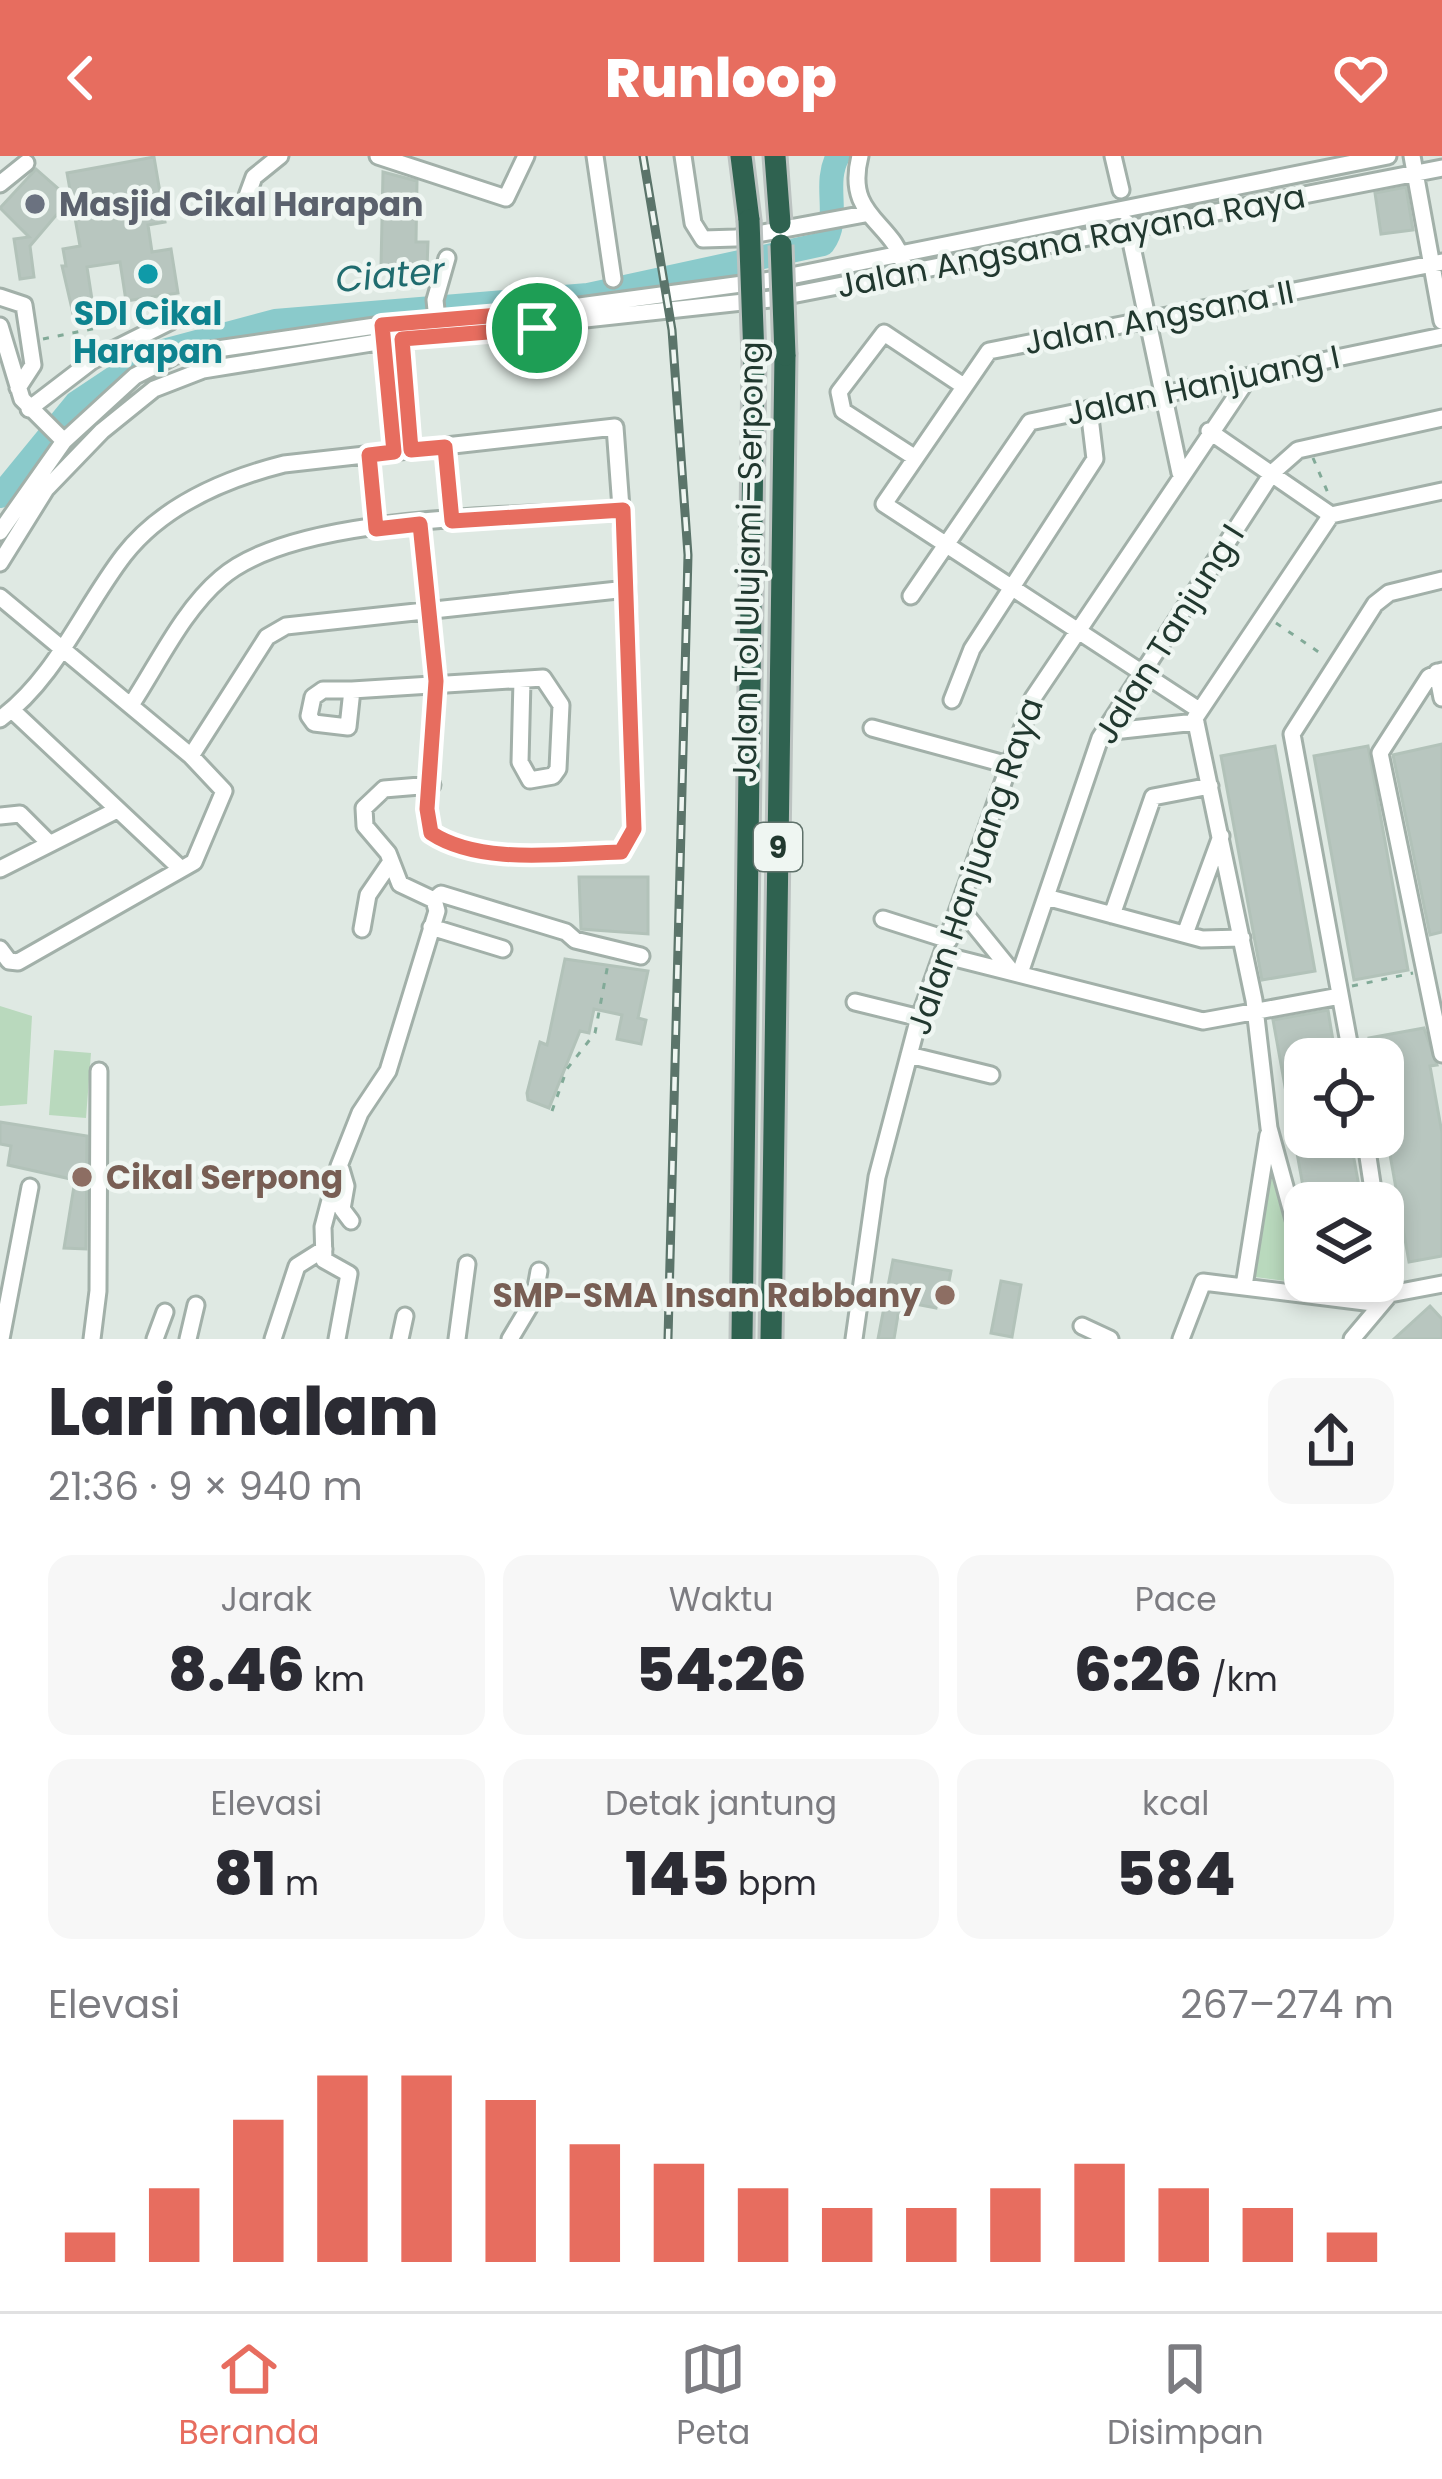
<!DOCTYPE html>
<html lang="id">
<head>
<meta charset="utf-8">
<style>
	:root { --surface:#fff; --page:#f7f7f7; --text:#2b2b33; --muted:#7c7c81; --line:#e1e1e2; --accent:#e76d5f }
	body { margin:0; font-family:Poppins,sans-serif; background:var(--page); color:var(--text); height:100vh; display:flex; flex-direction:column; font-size:45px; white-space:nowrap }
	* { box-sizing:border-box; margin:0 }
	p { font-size:39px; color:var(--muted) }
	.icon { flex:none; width:66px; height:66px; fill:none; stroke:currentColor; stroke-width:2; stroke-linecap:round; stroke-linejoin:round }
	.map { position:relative; height:1183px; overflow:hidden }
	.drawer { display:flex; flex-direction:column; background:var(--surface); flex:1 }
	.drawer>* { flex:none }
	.buttons { position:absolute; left:1284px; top:882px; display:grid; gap:24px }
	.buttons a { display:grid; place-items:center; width:120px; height:120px; border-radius:24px; background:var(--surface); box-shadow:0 6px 18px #0003; font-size:60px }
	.pin { position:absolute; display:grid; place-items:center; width:102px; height:102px; color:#fff; margin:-51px; border:6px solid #fff; border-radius:50%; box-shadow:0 3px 12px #0007 }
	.round { display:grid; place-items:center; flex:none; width:126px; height:126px; border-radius:24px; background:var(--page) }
	.summary { display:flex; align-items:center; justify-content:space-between; height:204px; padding:0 48px }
	h1 { font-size:66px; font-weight:800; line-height:90px }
	.metrics { display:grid; grid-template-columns:repeat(3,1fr); gap:18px; height:204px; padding:12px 48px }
	.metrics div { display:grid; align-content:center; border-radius:24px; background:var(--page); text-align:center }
	.metrics b { font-size:60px; font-weight:800 }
	.metrics small { font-size:33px; font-weight:400 }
	.metrics p { font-size:33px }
	.chart { height:336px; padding:24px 48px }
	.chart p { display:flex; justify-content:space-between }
	.chart svg { width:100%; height:216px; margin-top:12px; stroke:var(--accent); stroke-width:6 }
	header { display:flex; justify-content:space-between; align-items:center; height:156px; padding:0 48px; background:var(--accent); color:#fff; font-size:54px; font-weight:800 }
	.dock { display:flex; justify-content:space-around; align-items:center; height:168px; border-top:3px solid var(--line); background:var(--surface); font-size:33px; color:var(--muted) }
	.dock a { display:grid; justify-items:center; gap:6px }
	.dock .selected { color:var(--accent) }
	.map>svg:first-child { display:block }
	.green { fill:#b9d9bd }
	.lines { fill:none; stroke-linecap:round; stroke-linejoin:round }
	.river { stroke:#8acacb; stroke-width:24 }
	.building { fill:#b8c6bf; stroke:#b2c2b9; stroke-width:3 }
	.minor-casing { stroke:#a2b0a9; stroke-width:21 }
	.highway-casing { stroke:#bcc3c1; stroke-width:27 }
	.path { stroke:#82aa98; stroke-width:3; stroke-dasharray:6 9; stroke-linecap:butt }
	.minor { stroke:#fff; stroke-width:15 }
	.highway { stroke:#2f6250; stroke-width:21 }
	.rail-casing { stroke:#5b746a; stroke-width:9 }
	.rail { stroke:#eff6f2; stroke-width:4.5; stroke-dasharray:14; stroke-linecap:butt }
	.highway-bridge-casing { stroke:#bcc3c1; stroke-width:27; stroke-linecap:butt }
	.highway-bridge { stroke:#2f6250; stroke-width:21 }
	.route-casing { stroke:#fff; stroke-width:24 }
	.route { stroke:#e76d5f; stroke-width:15 }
	.worship-dot { fill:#6b7280; stroke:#eff6f2; stroke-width:4.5 }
	.culture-dot { fill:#0f9aa8; stroke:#eff6f2; stroke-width:4.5 }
	.education-dot { fill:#8d6e63; stroke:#eff6f2; stroke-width:4.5 }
	.labels { text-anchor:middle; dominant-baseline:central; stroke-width:9; stroke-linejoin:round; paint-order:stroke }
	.shield { fill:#eff6f2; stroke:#5f716a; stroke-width:3 }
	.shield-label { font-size:30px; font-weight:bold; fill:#21382f }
	.worship-label { font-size:33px; font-weight:bold; fill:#5b616d; stroke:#eff6f2; text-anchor:start }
	.street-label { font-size:33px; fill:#21382f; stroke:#eff6f2 }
	.culture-label { font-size:33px; font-weight:bold; fill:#0d838f; stroke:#eff6f2 }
	.education-label { font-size:33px; font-weight:bold; fill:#785e54; stroke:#eff6f2; text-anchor:start }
	.water-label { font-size:36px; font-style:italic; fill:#206c6f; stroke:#eff6f2 }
</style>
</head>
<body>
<header><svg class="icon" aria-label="back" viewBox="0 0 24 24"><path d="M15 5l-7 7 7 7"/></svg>Runloop<svg class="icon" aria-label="heart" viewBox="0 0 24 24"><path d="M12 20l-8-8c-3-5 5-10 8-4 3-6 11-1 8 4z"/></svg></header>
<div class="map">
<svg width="1442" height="1183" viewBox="0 0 1442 1183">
	<rect width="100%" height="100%" fill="#dfe9e3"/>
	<path class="green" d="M 0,850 L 32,860 L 27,948 L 0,950 Z
		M 54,894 L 91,897 L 86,962 L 49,959 Z
		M 1272,1011 L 1301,1127 L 1255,1121 Z"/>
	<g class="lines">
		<path class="river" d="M 0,340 L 76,247 L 148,199 L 275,165 L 588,139 L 823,88 C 842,63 822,28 838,0"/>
	</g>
	<path class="building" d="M 154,1 L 165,66 L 148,69 L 152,96 L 171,93 L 178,137 L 126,145 L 120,106 L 87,111 L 95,163 L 75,166 L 62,110 L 66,110 L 63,93 L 80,90 L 67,17 Z
		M 36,13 L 70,43 L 30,90 L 34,121 L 20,123 L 14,83 L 29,81 L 0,52 Z
		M 383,16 L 417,25 L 416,86 L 428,86 L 427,112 L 381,111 Z
		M 1406,31 L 1413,74 L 1381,78 L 1375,37 Z
		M 1442,588 L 1442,776 L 1430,779 L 1393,599 Z
		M 1275,590 L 1315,815 L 1262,824 L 1221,600 Z
		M 1368,590 L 1408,814 L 1354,824 L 1314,600 Z
		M 579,721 L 648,721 L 648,778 L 581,773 Z
		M 565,803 L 648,815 L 638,862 L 646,864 L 641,888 L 617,883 L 622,859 L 594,853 L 589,877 L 580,875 L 549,952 L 528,944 L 527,937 L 540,886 L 547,889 Z
		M 1328,854 L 1336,903 L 1305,903 L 1305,981 L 1350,981 L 1362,1047 L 1306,1047 L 1293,975 L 1273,864 Z
		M 1424,872 L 1437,909 L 1430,910 L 1442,977 L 1442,1100 L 1409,1106 L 1383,959 L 1383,903 L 1373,903 L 1369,882 Z
		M 0,966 L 87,980 L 86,1093 L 64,1092 L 75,1024 L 8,1009 L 11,990 L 0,988 Z
		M 893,1104 L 951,1115 L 946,1141 L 939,1139 L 936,1152 L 910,1147 L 907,1161 L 898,1159 L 894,1183 L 878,1183 Z
		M 1001,1125 L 1021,1129 L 1012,1181 L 991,1177 Z
		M 1430,1150 L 1442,1163 L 1442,1183 L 1394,1183 Z"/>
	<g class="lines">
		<g class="minor-casing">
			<path id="minor" d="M 378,0 L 506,42 L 526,0
				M 595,0 L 613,123
				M 683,0 L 693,67 L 703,83 L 736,82 L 865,58
				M 860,0 C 844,62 894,65 904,110
				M 1113,0 L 1121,34
				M 1412,0 L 1442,165
				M 0,28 L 26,7
				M 247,40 L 254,21 L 280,0
				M 1127,67 L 1180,317
				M 0,141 L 24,149 L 33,209 L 18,232
				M 437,164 L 435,144 L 447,102
				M 0,170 L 22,243 L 64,285
				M 401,178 L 411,294
				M 383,180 L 394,296
				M 29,253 L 93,204 L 171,165
				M 1209,275 L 1331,359
				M 445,291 L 452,365
				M 369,299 L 377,373
				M 914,301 L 843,255 L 839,236 L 884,177 L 962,229
				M 0,376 L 64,285 L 135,220 L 176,199 L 382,169 L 535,156 L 771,124 L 1388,0
				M 0,407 L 46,333 L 102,275 L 154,233 L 203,214 L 384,185 L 771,143 L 1442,12
				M 911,440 L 1030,266 L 1442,180
				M 0,441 L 191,600 L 224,635 L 194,706 L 18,806 L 9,805 L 0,793
				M 1442,515 L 1429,521 L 1380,597 L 1442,898
				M 1437,516 L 1442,542
				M 352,534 L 323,534 L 313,541 L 309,560 L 314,567 L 348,571 L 352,534 L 543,522 L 561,549 L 558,613 L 553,620 L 530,624 L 520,606 L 522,524
				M 952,544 L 972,493 L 1095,303 L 1089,253
				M 131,549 C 158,508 183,454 221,422 C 297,356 521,361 623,354
				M 12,554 L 179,711
				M 1199,554 L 884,348 L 989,195 L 1442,106
				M 0,563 C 56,522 83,452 124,399 C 163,349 225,323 284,308 L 615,271 L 627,433 L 634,673 L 621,696 C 564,697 481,710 431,677 L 427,653 L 437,525 L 420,368
				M 872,572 L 1012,610
				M 1104,576 L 1196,566
				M 191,600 L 267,481 L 286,470 L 627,433
				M 0,660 L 20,658 L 48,686
				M 0,713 L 117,654
				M 1046,741 L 1202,783 L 1242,782
				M 434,744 L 441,738 L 566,776 L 575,784 L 641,800
				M 962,754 L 1009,812
				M 1112,759 L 1153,641 L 1210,630
				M 883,763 L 949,784
				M 431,771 L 503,793
				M 362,773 L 368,739 L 390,707
				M 1185,778 L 1221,680
				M 943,799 L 1203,865 L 1340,840
				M 1020,817 L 1100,582 L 1273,316 L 1298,294 L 1442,262
				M 855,846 L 920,862
				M 909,899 L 991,919
				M 1352,903 L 1292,578 L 1375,448 L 1389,437 L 1442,424
				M 1365,981 L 1375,1047
				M 341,1013 L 346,1030 L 342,1053 L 351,1065
				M 1383,1095 L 1390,1138
				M 1305,1104 L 1269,972 L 1254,844 L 1195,562 L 1331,359 L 1442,335
				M 1244,1130 L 1268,979
				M 1390,1138 L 1442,1128
				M 1082,1170 L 1110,1183
				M 1,1183 L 30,1031
				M 92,1183 L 98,1135 L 99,915
				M 155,1183 L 165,1156
				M 188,1183 L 196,1149
				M 273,1183 L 297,1110 L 324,1093
				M 337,1183 L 349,1118 L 324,1104 L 323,1071 L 339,1010 L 360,957 L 388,915 L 437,755 L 434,744 L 400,728 L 388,697 L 365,670 L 364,652 L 384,633 L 432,629
				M 400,1183 L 405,1160
				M 457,1183 L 467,1108
				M 510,1183 L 534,1143 L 539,1115
				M 854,1183 L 877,1021 L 917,869 L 1033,542 L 1247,224
				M 1181,1183 L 1203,1126 L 1381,1148
				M 1352,1183 L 1390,1138"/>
		</g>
		<g class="highway-casing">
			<path id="highway" d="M 741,0 L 749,64
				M 775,0 L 780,67
				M 742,1183 L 754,201
				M 771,1183 L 785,199"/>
		</g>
		<path class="path" d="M 43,183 L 107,170
			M 1313,302 L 1328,337
			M 1276,467 L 1323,499
			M 1352,830 L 1413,817
			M 552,955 L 567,913 L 595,877 L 608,808"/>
		<use href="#minor" class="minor"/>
		<use href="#highway" class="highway"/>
		<g class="rail-casing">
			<path id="rail" d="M 643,0 L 672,174 L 688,399 L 668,1183"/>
		</g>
		<use href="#rail" class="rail"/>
		<g class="highway-bridge-casing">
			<path id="highway-bridge" d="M 749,64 L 754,201
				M 781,89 L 785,199"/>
		</g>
		<use href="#highway-bridge" class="highway-bridge"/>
	</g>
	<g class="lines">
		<g class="route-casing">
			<path id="route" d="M 535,156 L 537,172 L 402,183 L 411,294 L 445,291 L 452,365 L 623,354 L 634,673 L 621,696 C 564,697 481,710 431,677 L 427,653 L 436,525 L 420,368 L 376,373 L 369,299 L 394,296 L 382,169 Z"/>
		</g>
		<use href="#route" class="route"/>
	</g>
	<circle class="worship-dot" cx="35" cy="48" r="12"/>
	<circle class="culture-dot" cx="148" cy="118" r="12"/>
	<g class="education-dot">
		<circle cx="82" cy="1021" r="12"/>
		<circle cx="945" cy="1139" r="12"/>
	</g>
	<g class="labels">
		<rect class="shield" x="754" y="667" width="48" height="48" rx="9"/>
		<g class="shield-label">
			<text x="778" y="691">9</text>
		</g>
		<g class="worship-label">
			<text x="59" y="48">Masjid Cikal Harapan</text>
		</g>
		<g class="street-label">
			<text transform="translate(1071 85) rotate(-11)">Jalan Angsana Rayana Raya</text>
			<text transform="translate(1159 161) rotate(-11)">Jalan Angsana II</text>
			<text transform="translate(1203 229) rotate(-12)">Jalan Hanjuang I</text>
			<text transform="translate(748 406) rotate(-89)">Jalan Tol Ulujami–Serpong</text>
			<text transform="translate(1169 478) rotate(-58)">Jalan Tanjung I</text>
			<text transform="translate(975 710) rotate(-71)">Jalan Hanjuang Raya</text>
		</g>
		<g class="culture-label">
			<text x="148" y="157">SDI Cikal<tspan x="148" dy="38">Harapan</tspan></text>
		</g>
		<g class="education-label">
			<text x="106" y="1021">Cikal Serpong</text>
			<text x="921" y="1139" text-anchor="end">SMP-SMA Insan Rabbany</text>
		</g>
		<g class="water-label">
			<text transform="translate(390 119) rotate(-5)">Ciater</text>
		</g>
	</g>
</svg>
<div class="buttons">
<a><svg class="icon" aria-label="locate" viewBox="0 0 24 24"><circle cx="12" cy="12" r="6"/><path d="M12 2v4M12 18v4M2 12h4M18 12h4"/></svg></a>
<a><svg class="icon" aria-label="layers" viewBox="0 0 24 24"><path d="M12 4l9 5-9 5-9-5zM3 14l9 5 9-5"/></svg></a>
</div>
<div class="pin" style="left:537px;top:172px;background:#1e9e55"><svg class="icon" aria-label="arrive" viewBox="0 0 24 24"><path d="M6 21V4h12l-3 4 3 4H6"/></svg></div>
</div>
<section class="drawer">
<div class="summary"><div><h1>Lari malam</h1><p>21:36 · 9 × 940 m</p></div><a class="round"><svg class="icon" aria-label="share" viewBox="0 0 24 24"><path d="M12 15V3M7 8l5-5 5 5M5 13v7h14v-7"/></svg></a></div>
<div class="metrics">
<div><p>Jarak</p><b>8.46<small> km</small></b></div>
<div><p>Waktu</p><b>54:26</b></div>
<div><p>Pace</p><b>6:26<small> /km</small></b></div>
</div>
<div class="metrics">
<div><p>Elevasi</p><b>81<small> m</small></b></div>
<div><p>Detak jantung</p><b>145<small> bpm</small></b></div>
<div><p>kcal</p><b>584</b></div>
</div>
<div class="chart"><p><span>Elevasi</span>267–274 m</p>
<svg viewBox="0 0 160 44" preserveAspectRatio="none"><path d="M5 44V38M15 44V29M25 44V15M35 44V6M45 44V6M55 44V11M65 44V20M75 44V24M85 44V29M95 44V33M105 44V33M115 44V29M125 44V24M135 44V29M145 44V33M155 44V38"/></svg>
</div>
</section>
<nav class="dock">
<a class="selected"><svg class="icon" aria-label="home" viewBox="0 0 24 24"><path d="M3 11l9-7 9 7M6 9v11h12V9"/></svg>Beranda</a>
<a><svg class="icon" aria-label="map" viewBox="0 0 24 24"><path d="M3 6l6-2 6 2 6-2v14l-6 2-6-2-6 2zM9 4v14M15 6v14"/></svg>Peta</a>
<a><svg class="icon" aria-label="saved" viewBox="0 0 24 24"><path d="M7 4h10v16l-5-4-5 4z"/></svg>Disimpan</a>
</nav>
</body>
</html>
